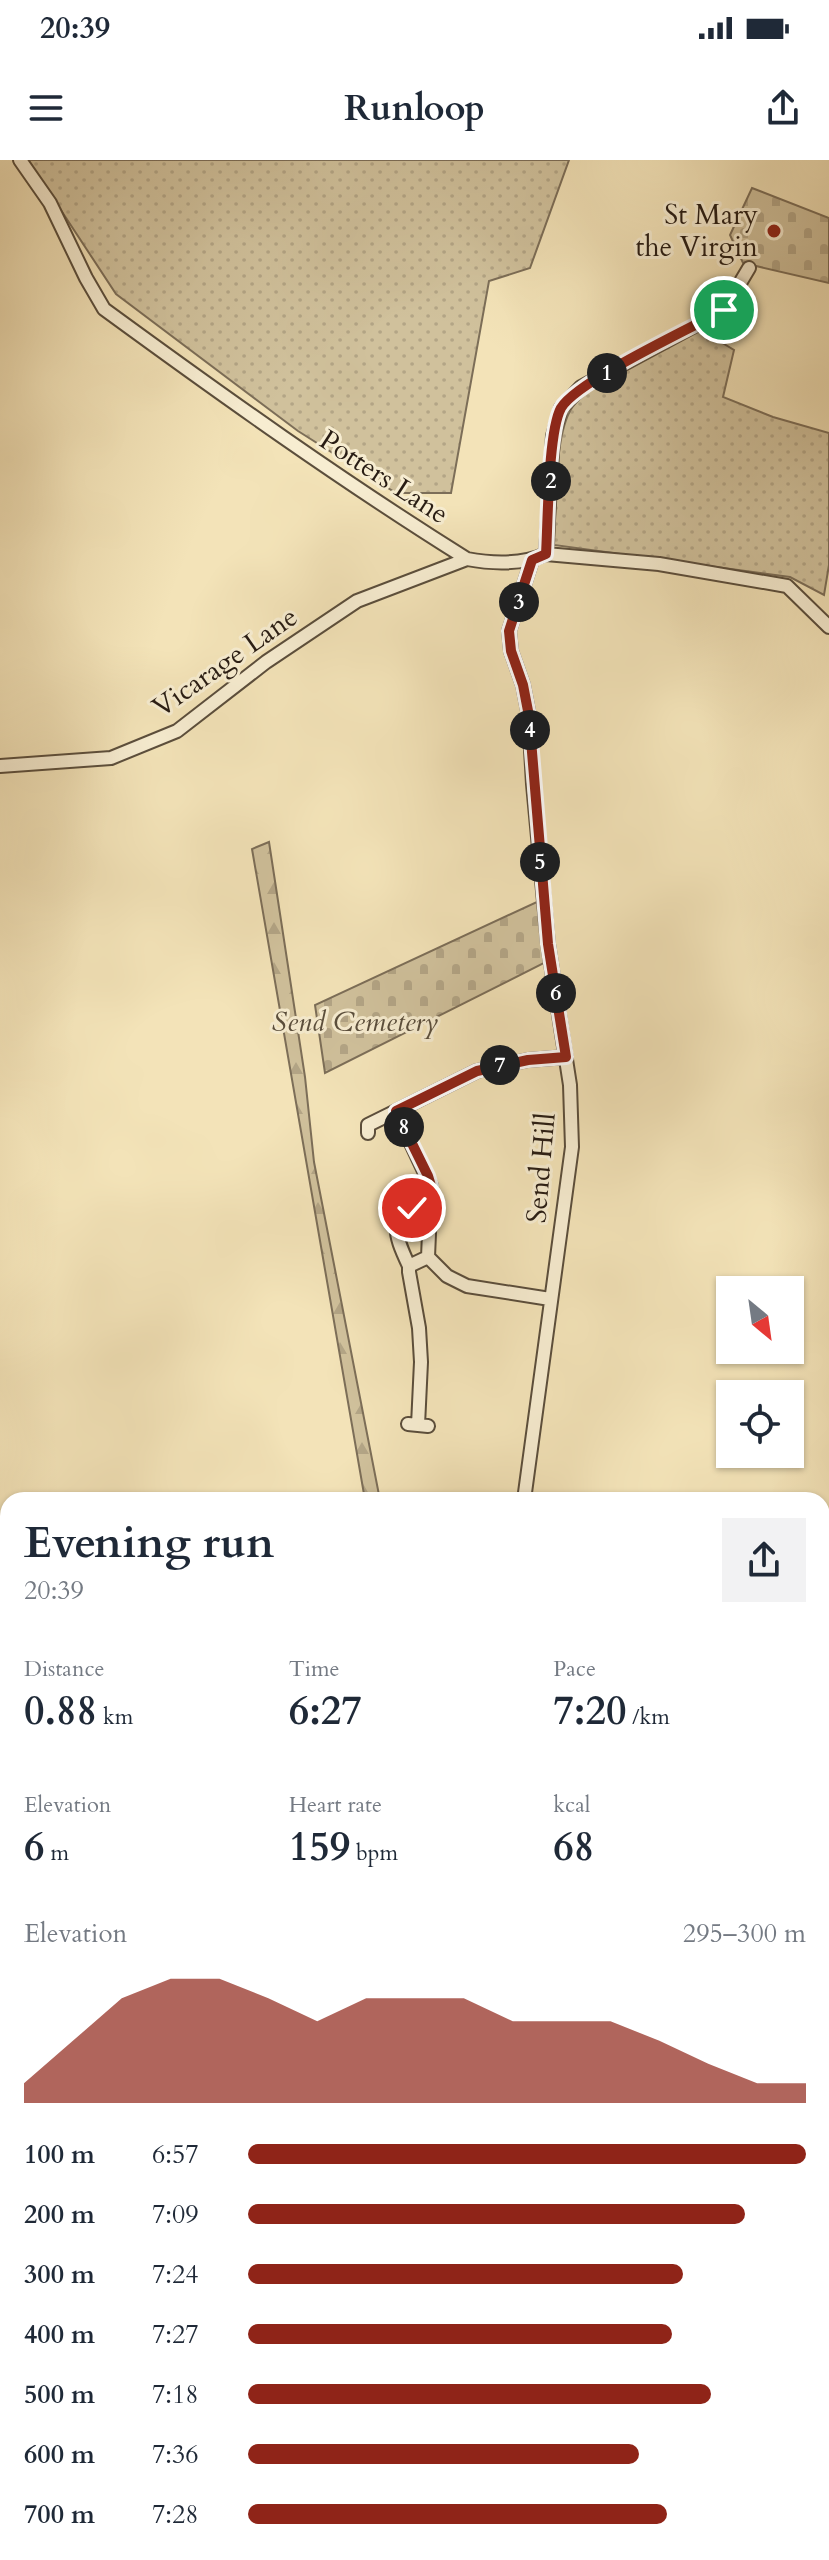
<!DOCTYPE html>
<html lang="en">
<head>
<meta charset="utf-8">
<style>
	:root { --surface:#fff; --page:#f2f2f3; --text:#1f2937; --muted:#747a83; --accent:#8f2418 }
	body { margin:0; font-family:Cardo,serif; background:var(--page); color:var(--text); height:100vh; display:flex; flex-direction:column; font-size:30px; white-space:nowrap }
	* { box-sizing:border-box; margin:0 }
	p { font-size:26px; color:var(--muted) }
	.icon { flex:none; width:44px; height:44px; fill:none; stroke:currentColor; stroke-width:2; stroke-linecap:round; stroke-linejoin:round }
	.map { position:relative; flex:1; overflow:hidden }
	.panel { position:absolute; left:0px; top:1332px; width:830px; height:1068px; display:flex; flex-direction:column; background:var(--surface); border-radius:24px 24px 0 0; box-shadow:0 2px 6px #0004 }
	.panel>* { flex:none }
	.needle { width:52px; rotate:151deg }
	.tools { position:absolute; left:716px; top:1116px; display:grid; gap:16px }
	.tools a { display:grid; place-items:center; width:88px; height:88px; border-radius:0px; background:var(--surface); box-shadow:0 2px 6px #0004; font-size:40px }
	.pin { position:absolute; display:grid; place-items:center; width:68px; height:68px; color:#fff; margin:-34px; border:4px solid #fff; border-radius:50%; box-shadow:0 2px 8px #0007 }
	.km { position:absolute; width:40px; height:40px; margin:-20px; border-radius:50%; background:#222; color:#fff; font-size:22px; line-height:40px; text-align:center }
	.round { display:grid; place-items:center; flex:none; width:84px; height:84px; border-radius:0px; background:var(--page) }
	.head { display:flex; align-items:center; justify-content:space-between; height:136px; padding:0 24px }
	h1 { font-size:44px; font-weight:600; line-height:60px }
	.metrics { display:grid; grid-template-columns:repeat(3,1fr); gap:12px; height:136px; padding:8px 24px }
	.metrics div { display:grid; align-content:center }
	.metrics b { font-size:40px; font-weight:600 }
	.metrics small { font-size:22px; font-weight:400 }
	.metrics p { font-size:22px }
	.chart { height:224px; padding:16px 24px }
	.chart p { display:flex; justify-content:space-between }
	.chart svg { width:100%; height:144px; margin-top:8px; fill:var(--accent); opacity:.7 }
	ul { padding:0 24px; list-style:none; font-size:26px }
	li { display:grid; grid-template-columns:128px 96px 1fr; align-items:center; height:60px }
	li i { height:20px; border-radius:10px; background:var(--accent) }
	.status { display:flex; justify-content:space-between; align-items:center; height:56px; padding:0 40px; background:var(--surface); direction:ltr }
	.status svg { height:22px; fill:currentColor }
	header { display:flex; justify-content:space-between; align-items:center; height:104px; padding:0 24px; background:var(--surface); font-size:36px; font-weight:600 }
	.map>svg:first-child { display:block }
	.grass { fill:url(#grass-dots); stroke:#7c6e58; stroke-width:2 }
	.forest { fill:url(#forest-firs); stroke:#7c6e58; stroke-width:2 }
	.cemetery { fill:url(#cemetery-stones); stroke:#7c6e58; stroke-width:2 }
	.park { fill:url(#park-crowns); stroke:#7c6e58; stroke-width:2 }
	.lines { fill:none; stroke-linecap:round; stroke-linejoin:round }
	.stream { stroke:#786b54; stroke-width:3 }
	.minor-casing { stroke:#5b4e3c; stroke-width:16 }
	.major-casing { stroke:#281c13; stroke-width:20 }
	.minor { stroke:#f7edd1; stroke-width:12 }
	.major { stroke:#f3e3b8; stroke-width:16 }
	.route-casing { stroke:#fff; stroke-width:16 }
	.route { stroke:#8f2418; stroke-width:10 }
	.poi-dot { fill:#8f2418; stroke:#f7edd1; stroke-width:3 }
	.labels { text-anchor:middle; dominant-baseline:central; stroke-width:6; stroke-linejoin:round; paint-order:stroke }
	.poi-label { font-size:28px; fill:#281c13; stroke:#f7edd1; text-anchor:end }
	.street-label { font-size:28px; fill:#281c13; stroke:#f7edd1 }
	.park-label { font-size:28px; font-style:italic; fill:#5a4e3c; stroke:#f7edd1 }
</style>
</head>
<body>
<div class="status"><b>20:39</b><svg viewBox="0 0 49 12"><path d="M0 12V9h3v3zM5 12V6h3v6zM10 12V3h3v9zM15 12V0h3v12zM26 1h20v11H26zM47 4h2v5h-2z"/></svg></div>
<header><svg class="icon" aria-label="menu" viewBox="0 0 24 24"><path d="M4 6h16M4 12h16M4 18h16"/></svg>Runloop<svg class="icon" aria-label="share" viewBox="0 0 24 24"><path d="M12 15V3M7 8l5-5 5 5M5 13v7h14v-7"/></svg></header>
<div class="map">
<svg width="829" height="2400" viewBox="0 0 829 2400">
	<defs>
		<pattern id="grass-dots" width="8" height="8" patternUnits="userSpaceOnUse" patternTransform="scale(2)"><rect width="8" height="8" fill="#d0c19c"/><path d="M2 2h.1M6 6h.1" fill="none" stroke="#b3a586" stroke-width="1.8" stroke-linecap="round"/></pattern>
		<pattern id="forest-firs" width="22" height="20" patternUnits="userSpaceOnUse" patternTransform="scale(2)"><rect width="22" height="20" fill="#d0c19c"/><path d="M5 1l3.5 6h-7zM16 11l3.5 6h-7z" fill="#b3a586"/></pattern>
		<pattern id="cemetery-stones" width="16" height="16" patternUnits="userSpaceOnUse" patternTransform="scale(2)"><rect width="16" height="16" fill="#d0c19c"/><path d="M2 7V4a2 2 0 0 1 4 0v3zM10 15v-3a2 2 0 0 1 4 0v3z" fill="#b3a586"/></pattern>
		<pattern id="park-crowns" width="20" height="18" patternUnits="userSpaceOnUse" patternTransform="scale(2)"><rect width="20" height="18" fill="#d0c19c"/><path d="M2 6a3 3 0 1 1 6 0M12 15a3 3 0 1 1 6 0" fill="none" stroke="#b3a586"/></pattern>
	</defs>
	<rect width="100%" height="100%" fill="#f3e3b8"/>
	<filter id="stains"><feTurbulence type="fractalNoise" baseFrequency=".0025" numOctaves="4"/><feColorMatrix values="0 0 0 0 .2 0 0 0 0 .09 0 0 0 0 .02 0 0 0 .5 -.17"/></filter>
	<radialGradient id="worn" r=".72"><stop offset=".6" stop-color="#630" stop-opacity="0"/><stop offset="1" stop-color="#630" stop-opacity=".3"/></radialGradient>
	<path class="grass" d="M 28,0 L 569,0 L 530,108 L 489,121 L 451,333 L 396,333 L 298,271 L 116,134 Z
		M 699,169 L 734,190 L 723,237 L 773,257 L 829,273 L 829,405 L 824,435 L 790,417 L 554,385 C 556,350 554,280 570,251 C 585,223 668,186 699,169 Z
		M 0,2060 L 8,2065 L 8,2224 L 0,2216 Z
		M 829,2221 L 829,2400 L 737,2400 L 741,2392 L 822,2392 L 822,2234 Z
		M 8,2360 L 8,2392 L 53,2392 L 56,2400 L 0,2400 L 0,2365 Z"/>
	<path class="forest" d="M 269,682 L 305,917 L 314,1002 L 380,1340 L 365,1340 L 252,689 Z"/>
	<path class="cemetery" d="M 752,28 L 829,58 L 829,123 L 743,103 L 730,75 Z
		M 539,741 L 544,803 L 325,913 L 315,845 Z"/>
	<path class="park" d="M 8,1482 L 8,1678 L 0,1665 L 0,1487 Z
		M 829,1886 L 829,2044 L 822,2043 L 822,1895 Z"/>
	<g class="lines">
		<path class="stream" d="M 0,2223 L 8,2232
			M 64,2392 L 65,2400"/>
		<g class="minor-casing">
			<path id="minor" d="M 20,0 L 50,43 L 86,118 L 104,149 C 223,236 342,321 467,399 C 494,404 521,405 546,394 L 659,404 L 787,426 L 829,467
				M 546,394 L 553,276 L 561,248 L 581,227 L 724,150 L 749,108
				M 0,606 L 111,598 L 177,571 L 266,502 L 357,441 L 467,399
				M 396,951 L 431,1026 L 428,1097 L 409,1106 L 409,1112 L 419,1168 L 421,1202 L 418,1265
				M 368,973 L 368,965 L 477,911 L 528,900 L 566,897
				M 428,1097 L 447,1116 L 467,1126 L 550,1139
				M 409,1106 C 394,1074 385,1051 429,1046
				M 408,1264 L 428,1266
				M 524,1340 L 572,987 L 570,925 L 548,784 L 533,624 L 529,556 L 523,525 L 511,491 L 509,471 L 532,400
				M 822,1888 L 829,1879
				M 822,2212 L 824,2201
				M 603,2392 L 606,2400
				M 694,2400 L 698,2392"/>
		</g>
		<g class="major-casing">
			<path id="major" d="M 0,1846 L 8,1847
				M 822,2052 L 829,2054
				M 0,2257 L 8,2251"/>
		</g>
		<use href="#minor" class="minor"/>
		<use href="#major" class="major"/>
	</g>
	<g class="lines">
		<g class="route-casing">
			<path id="route" d="M 412,1048 L 429,1046 L 431,1026 L 428,1016 L 396,951 L 477,911 L 528,900 L 566,897 L 548,784 L 529,556 L 523,525 L 511,491 L 509,471 L 532,400 L 546,394 C 548,362 548,272 561,248 C 577,221 691,168 724,150"/>
		</g>
		<use href="#route" class="route"/>
	</g>
	<circle class="poi-dot" cx="774" cy="71" r="8"/>
	<g class="labels">
		<g class="poi-label">
			<text x="758" y="55">St Mary<tspan x="758" dy="32">the Virgin</tspan></text>
		</g>
		<g class="street-label">
			<text transform="translate(384 317) rotate(33)">Potters Lane</text>
			<text transform="translate(225 502) rotate(-35)">Vicarage Lane</text>
			<text transform="translate(541 1008) rotate(-85)">Send Hill</text>
		</g>
		<g class="park-label">
			<text x="355" y="862">Send Cemetery</text>
		</g>
	</g>
	<rect width="100%" height="100%" filter="url(#stains)"/>
	<rect width="100%" height="100%" fill="url(#worn)"/>
</svg>
<div class="tools">
<a><svg class="needle" viewBox="-14 -14 28 28"><path d="M0-13l5 13h-10z" fill="#e53935"/><path d="M0 13l5-13h-10z" fill="#747a83"/></svg></a>
<a><svg class="icon" aria-label="locate" viewBox="0 0 24 24"><circle cx="12" cy="12" r="6"/><path d="M12 2v4M12 18v4M2 12h4M18 12h4"/></svg></a>
</div>
<div class="pin" style="left:724px;top:150px;background:#1e9e55"><svg class="icon" aria-label="arrive" viewBox="0 0 24 24"><path d="M6 21V4h12l-3 4 3 4H6"/></svg></div>
<div class="pin" style="left:412px;top:1048px;background:#d93025"><svg class="icon" aria-label="check" viewBox="0 0 24 24"><path d="M5 12l5 5 9-10"/></svg></div>
<b class="km" style="left:607px;top:213px">1</b>
<b class="km" style="left:551px;top:321px">2</b>
<b class="km" style="left:519px;top:442px">3</b>
<b class="km" style="left:530px;top:570px">4</b>
<b class="km" style="left:540px;top:702px">5</b>
<b class="km" style="left:556px;top:833px">6</b>
<b class="km" style="left:500px;top:905px">7</b>
<b class="km" style="left:404px;top:967px">8</b>
<section class="panel">
<div class="head"><div><h1>Evening run</h1><p>20:39</p></div><a class="round"><svg class="icon" aria-label="share" viewBox="0 0 24 24"><path d="M12 15V3M7 8l5-5 5 5M5 13v7h14v-7"/></svg></a></div>
<div class="metrics">
<div><p>Distance</p><b>0.88<small> km</small></b></div>
<div><p>Time</p><b>6:27</b></div>
<div><p>Pace</p><b>7:20<small> /km</small></b></div>
</div>
<div class="metrics">
<div><p>Elevation</p><b>6<small> m</small></b></div>
<div><p>Heart rate</p><b>159<small> bpm</small></b></div>
<div><p>kcal</p><b>68</b></div>
</div>
<div class="chart"><p><span>Elevation</span>295–300 m</p>
<svg viewBox="0 0 160 44" preserveAspectRatio="none"><path d="M0 44V38L10 25L20 12L30 6L40 6L50 12L60 19L70 12L80 12L90 12L100 19L110 19L120 19L130 25L140 32L150 38L160 38V44z"/></svg>
</div>
<ul>
<li><b>100 m</b>6:57<i style="width:100%"></i></li>
<li><b>200 m</b>7:09<i style="width:89%"></i></li>
<li><b>300 m</b>7:24<i style="width:78%"></i></li>
<li><b>400 m</b>7:27<i style="width:76%"></i></li>
<li><b>500 m</b>7:18<i style="width:83%"></i></li>
<li><b>600 m</b>7:36<i style="width:70%"></i></li>
<li><b>700 m</b>7:28<i style="width:75%"></i></li>
</ul>
</section>
</div>
</body>
</html>
